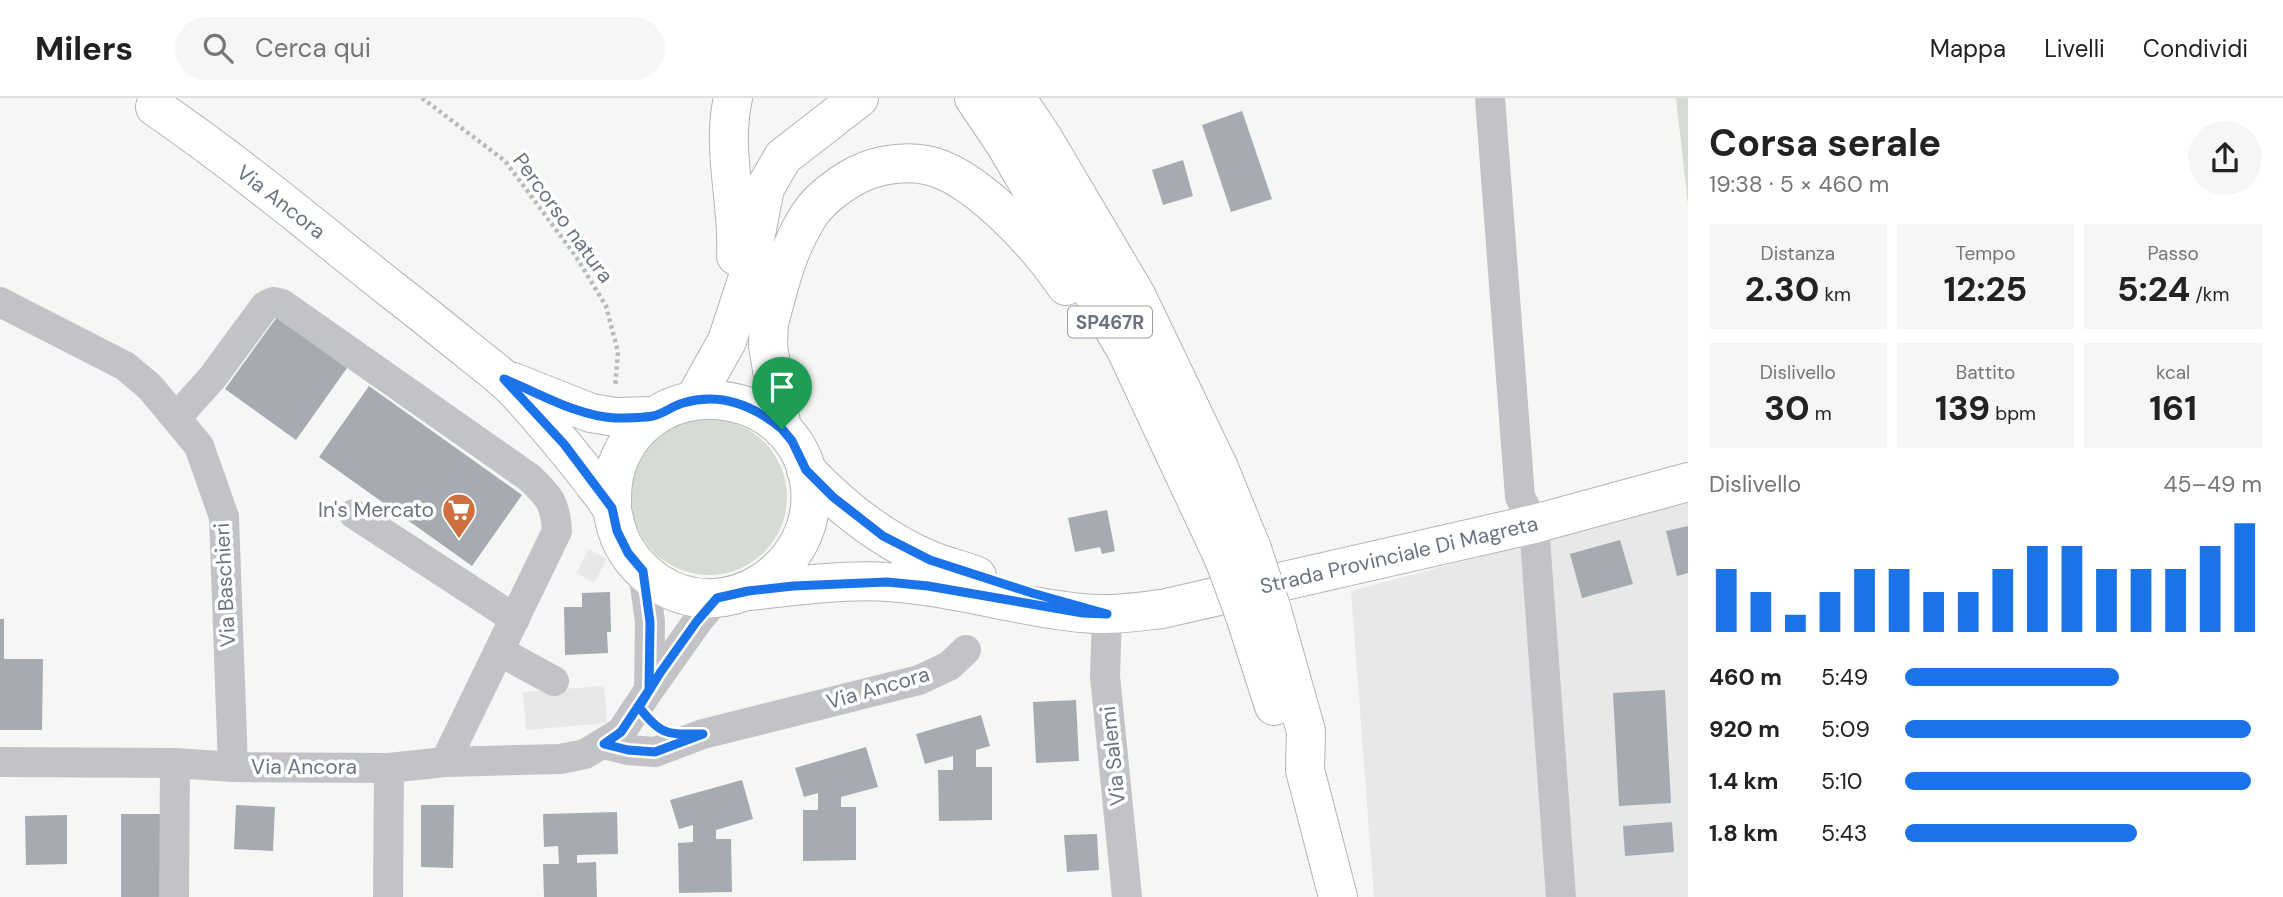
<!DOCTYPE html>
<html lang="it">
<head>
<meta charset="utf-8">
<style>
	:root { --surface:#fff; --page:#f6f6f6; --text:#222; --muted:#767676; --line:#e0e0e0; --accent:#1a73e8 }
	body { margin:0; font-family:"DM Sans",sans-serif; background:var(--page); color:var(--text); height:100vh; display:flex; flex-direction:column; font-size:26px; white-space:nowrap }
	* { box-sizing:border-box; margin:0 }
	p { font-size:23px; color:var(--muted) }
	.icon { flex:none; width:38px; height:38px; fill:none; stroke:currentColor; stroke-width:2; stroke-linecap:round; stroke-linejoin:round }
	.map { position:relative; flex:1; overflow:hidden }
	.details { display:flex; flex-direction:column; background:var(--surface); width:595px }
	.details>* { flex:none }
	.pin { position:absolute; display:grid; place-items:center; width:60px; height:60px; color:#fff; margin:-72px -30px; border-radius:50% 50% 50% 0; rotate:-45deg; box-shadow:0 0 7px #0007 }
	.pin .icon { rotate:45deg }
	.round { display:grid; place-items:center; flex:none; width:74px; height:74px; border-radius:37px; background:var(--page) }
	.summary { display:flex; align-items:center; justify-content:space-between; height:119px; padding:0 21px }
	h1 { font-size:38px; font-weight:700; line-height:52px }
	.figures { display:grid; grid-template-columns:repeat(3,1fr); gap:10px; height:119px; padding:7px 21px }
	.figures div { display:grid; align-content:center; border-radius:0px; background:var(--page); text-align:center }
	.figures b { font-size:35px; font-weight:700 }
	.figures small { font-size:19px; font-weight:400 }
	.figures p { font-size:19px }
	.chart { height:196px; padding:14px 21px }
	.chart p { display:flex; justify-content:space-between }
	.chart svg { width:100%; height:126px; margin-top:7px; stroke:var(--accent); stroke-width:6 }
	ul { padding:0 21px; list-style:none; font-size:23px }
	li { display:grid; grid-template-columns:112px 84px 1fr; align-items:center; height:52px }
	li i { height:18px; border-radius:9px; background:var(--accent) }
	header { display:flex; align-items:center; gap:42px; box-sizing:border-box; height:98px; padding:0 35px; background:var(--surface); border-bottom:2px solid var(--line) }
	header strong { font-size:33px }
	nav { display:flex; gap:38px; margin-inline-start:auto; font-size:24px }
	.search { width:490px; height:63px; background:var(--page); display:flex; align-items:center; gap:18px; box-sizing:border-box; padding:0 24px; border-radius:38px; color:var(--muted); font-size:26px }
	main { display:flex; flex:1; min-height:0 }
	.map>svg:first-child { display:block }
	.built { fill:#e7e8e7 }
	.green { fill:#d6dbd4 }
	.building { fill:#a5abb1 }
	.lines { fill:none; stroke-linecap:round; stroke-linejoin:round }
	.major-casing { stroke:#b2b5b9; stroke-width:40 }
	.path { stroke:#b8babd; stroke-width:4.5; stroke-dasharray:3.5 3.5; stroke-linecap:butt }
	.minor { stroke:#c1c3c7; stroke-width:30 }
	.major { stroke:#fff; stroke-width:38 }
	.major-bridge-casing { stroke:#b2b5b9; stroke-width:40; stroke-linecap:butt }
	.major-bridge { stroke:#fff; stroke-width:38 }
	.route-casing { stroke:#fff; stroke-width:14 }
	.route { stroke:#1a73e8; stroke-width:9 }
	.labels { text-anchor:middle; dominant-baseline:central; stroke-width:7; stroke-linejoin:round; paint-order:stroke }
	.shield { fill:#fff; stroke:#979ea7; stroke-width:2 }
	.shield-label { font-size:19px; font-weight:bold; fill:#6a7481 }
	.street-label { font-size:21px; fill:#6a7481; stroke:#fff }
	.poi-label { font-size:21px; fill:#6a7481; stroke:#fff; text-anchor:end }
</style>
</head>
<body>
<header>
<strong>Milers</strong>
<div class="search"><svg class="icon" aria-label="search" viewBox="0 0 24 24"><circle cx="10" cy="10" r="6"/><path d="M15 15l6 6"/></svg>Cerca qui</div>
<nav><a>Mappa</a><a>Livelli</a><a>Condividi</a></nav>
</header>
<main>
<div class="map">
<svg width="1688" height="799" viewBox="0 0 1688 799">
	<rect width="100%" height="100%" fill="#f6f7f4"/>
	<path class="built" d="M 1688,403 L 1688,799 L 1374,799 L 1351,493 Z
		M 589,451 L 607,461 L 594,485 L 576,475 Z
		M 604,588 L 607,625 L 526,632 L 523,594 Z"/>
	<path class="green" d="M 1676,0 L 1688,0 L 1688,107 Z
		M631 399a78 78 0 1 1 156 0a78 78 0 1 1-156 0Z"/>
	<path class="building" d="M 1242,13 L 1272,101 L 1231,114 L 1202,27 Z
		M 1183,62 L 1193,98 L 1163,107 L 1152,72 Z
		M 277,219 L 347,270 L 296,342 L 225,291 Z
		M 369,288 L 522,397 L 472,468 L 319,359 Z
		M 1107,412 L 1115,453 L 1102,456 L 1100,449 L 1075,454 L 1068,420 Z
		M 1688,428 L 1688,475 L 1677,478 L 1666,433 Z
		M 1620,442 L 1633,486 L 1582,500 L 1570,456 Z
		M 610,494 L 611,534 L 607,534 L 608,555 L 565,557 L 564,509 L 582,509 L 582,495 Z
		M 0,521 L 4,521 L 4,561 L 43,561 L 42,632 L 0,632 Z
		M 1665,592 L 1671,705 L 1619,708 L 1613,595 Z
		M 1076,602 L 1079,663 L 1036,665 L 1033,604 Z
		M 981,617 L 990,648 L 976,652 L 976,669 L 992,669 L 992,722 L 939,723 L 938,672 L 953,672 L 953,658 L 925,666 L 916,636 Z
		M 866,649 L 878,689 L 841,699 L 841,709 L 856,709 L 856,762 L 803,763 L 803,712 L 818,712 L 818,695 L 804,699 L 795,670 Z
		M 742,682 L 753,721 L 716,732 L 716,741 L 731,741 L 732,794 L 679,795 L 678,745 L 693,744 L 693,727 L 679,731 L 670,702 Z
		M 236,707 L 275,709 L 273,753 L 234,751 Z
		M 421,707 L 454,707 L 453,770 L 421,769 Z
		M 617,714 L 618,756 L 577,757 L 577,765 L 596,764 L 597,799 L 544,799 L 543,766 L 559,766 L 558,748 L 544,749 L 543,716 Z
		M 121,716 L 165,716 L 165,799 L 121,799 Z
		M 67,717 L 67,766 L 26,767 L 25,718 Z
		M 1672,724 L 1674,754 L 1625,758 L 1623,728 Z
		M 1097,736 L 1099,772 L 1067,774 L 1064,737 Z"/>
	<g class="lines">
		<g class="major-casing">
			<path id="major" d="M 733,0 C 721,52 739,105 736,158
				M 974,0 L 1005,46 L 1126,252 L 1224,461
				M 1016,0 L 1043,40 L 1136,197 L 1219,370 L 1252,451
				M 155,9 C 237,65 313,129 391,191 C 417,211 443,232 469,253 C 486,267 505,280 520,297 C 544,324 566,350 588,378 C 595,388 604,397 610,408 C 614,415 614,424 617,432 C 623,453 639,472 658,485 C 727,530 818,469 810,389 C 798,286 652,269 617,367 C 612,381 612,395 612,410
				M 770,199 L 768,248 L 782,331
				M 770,222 C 779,188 787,153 806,122 C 816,104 832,92 848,82 C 870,68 900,62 926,67 C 975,76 1039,148 1066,188
				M 513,284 L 591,315 L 615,319 L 655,318
				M 694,302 L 727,243 L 747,182 L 765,90 L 783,59 L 859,0
				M 806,372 C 841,409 882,442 930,462 C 945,468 962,472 977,478
				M 750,493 C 793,488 845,481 888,484 C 954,488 1017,509 1082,515 C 1109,518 1135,514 1162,511 L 1534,426 L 1688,384
				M 1271,509 L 1306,633 L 1305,672 L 1338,799
				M 1244,515 L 1274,608"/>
		</g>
		<path class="path" d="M 422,0 L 505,63 L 575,157 L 606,208 L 618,254 L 615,289"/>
		<path class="minor" d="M 1490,0 L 1520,399 L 1534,426 L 1561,799
			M 0,204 L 125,268 L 150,289 L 199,348 L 224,419 L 233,669
			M 176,320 L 212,280 L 265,208 L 273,204 L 282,206 L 530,380 C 550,399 555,405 557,433 L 445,664
			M 354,416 L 515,521
			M 643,473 L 650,524 L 649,592 L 697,524 L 717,500
			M 1107,516 L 1105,578 L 1127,799
			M 499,553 L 554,583
			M 604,646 L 628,652 L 655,654 L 703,636 L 919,582 L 949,568 L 966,552
			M 0,664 L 175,665 L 233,669 L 389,670 L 445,664 L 560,661 L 585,656 L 621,634 L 649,592
			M 174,799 L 175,665
			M 388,799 L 389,670"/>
		<use href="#major" class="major"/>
		<g class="major-bridge-casing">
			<path id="major-bridge" d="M 1252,451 L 1271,509
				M 1224,461 L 1244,515"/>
		</g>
		<use href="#major-bridge" class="major-bridge"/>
	</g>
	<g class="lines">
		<g class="route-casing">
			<path id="route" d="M 782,331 C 753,307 720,294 683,305 C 672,308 663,316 653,318 C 642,320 627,320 615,320 C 577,318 539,295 504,281 L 564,346 L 612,410 L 617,433 L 628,455 L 643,473 L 650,524 L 649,592 L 621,634 L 604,646 L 628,652 L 655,654 L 703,636 C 668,636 662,639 639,609 L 660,575 L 697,523 L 717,500 L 748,493 L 793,488 L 887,484 L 928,488 L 1083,515 L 1107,516 L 1032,495 L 930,462 L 883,438 L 833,399 L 806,372 L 792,343 L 782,331"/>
		</g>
		<use href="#route" class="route"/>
	</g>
	<defs>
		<g id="supermarket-pin" transform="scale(1.75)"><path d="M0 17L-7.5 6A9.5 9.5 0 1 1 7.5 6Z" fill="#cd6f3e" stroke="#fff"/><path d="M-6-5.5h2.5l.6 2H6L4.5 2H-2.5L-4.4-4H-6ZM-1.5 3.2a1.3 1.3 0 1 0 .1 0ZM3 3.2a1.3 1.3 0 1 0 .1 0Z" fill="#fff"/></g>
	</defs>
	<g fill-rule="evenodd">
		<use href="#supermarket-pin" x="459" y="412"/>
	</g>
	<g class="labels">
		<rect class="shield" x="1068" y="208.5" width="84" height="31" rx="5"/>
		<g class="shield-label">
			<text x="1110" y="224">SP467R</text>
		</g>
		<g class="street-label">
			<text transform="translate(281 104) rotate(38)">Via Ancora</text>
			<text transform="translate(563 120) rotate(54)">Percorso natura</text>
			<text transform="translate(1399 457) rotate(-13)">Strada Provinciale Di Magreta</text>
			<text transform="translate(225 487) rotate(-93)">Via Baschieri</text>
			<text transform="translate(878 590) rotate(-16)">Via Ancora</text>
			<text transform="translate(1113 658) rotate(-96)">Via Salemi</text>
			<text x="304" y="669">Via Ancora</text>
		</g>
		<g class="poi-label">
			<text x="434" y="412">In's Mercato</text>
		</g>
	</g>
</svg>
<div class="pin" style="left:782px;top:331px;background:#1e9e55"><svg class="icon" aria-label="arrive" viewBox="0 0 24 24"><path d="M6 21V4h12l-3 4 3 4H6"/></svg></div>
</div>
<section class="details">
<div class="summary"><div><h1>Corsa serale</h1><p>19:38 · 5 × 460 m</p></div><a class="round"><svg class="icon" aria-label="share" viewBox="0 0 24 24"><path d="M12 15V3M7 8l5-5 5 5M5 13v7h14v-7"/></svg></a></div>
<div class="figures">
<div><p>Distanza</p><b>2.30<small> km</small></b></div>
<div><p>Tempo</p><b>12:25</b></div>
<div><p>Passo</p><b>5:24<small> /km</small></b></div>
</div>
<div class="figures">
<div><p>Dislivello</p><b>30<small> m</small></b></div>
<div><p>Battito</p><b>139<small> bpm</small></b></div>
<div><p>kcal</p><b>161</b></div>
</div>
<div class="chart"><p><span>Dislivello</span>45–49 m</p>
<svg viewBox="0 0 160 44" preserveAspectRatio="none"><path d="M5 44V22M15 44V30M25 44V38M35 44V30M45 44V22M55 44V22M65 44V30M75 44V30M85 44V22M95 44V14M105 44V14M115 44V22M125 44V22M135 44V22M145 44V14M155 44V6"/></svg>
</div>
<ul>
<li><b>460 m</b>5:49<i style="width:60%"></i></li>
<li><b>920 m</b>5:09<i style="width:97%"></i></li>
<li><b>1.4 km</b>5:10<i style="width:97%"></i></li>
<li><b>1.8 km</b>5:43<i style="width:65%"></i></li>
</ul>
</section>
</main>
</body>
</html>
